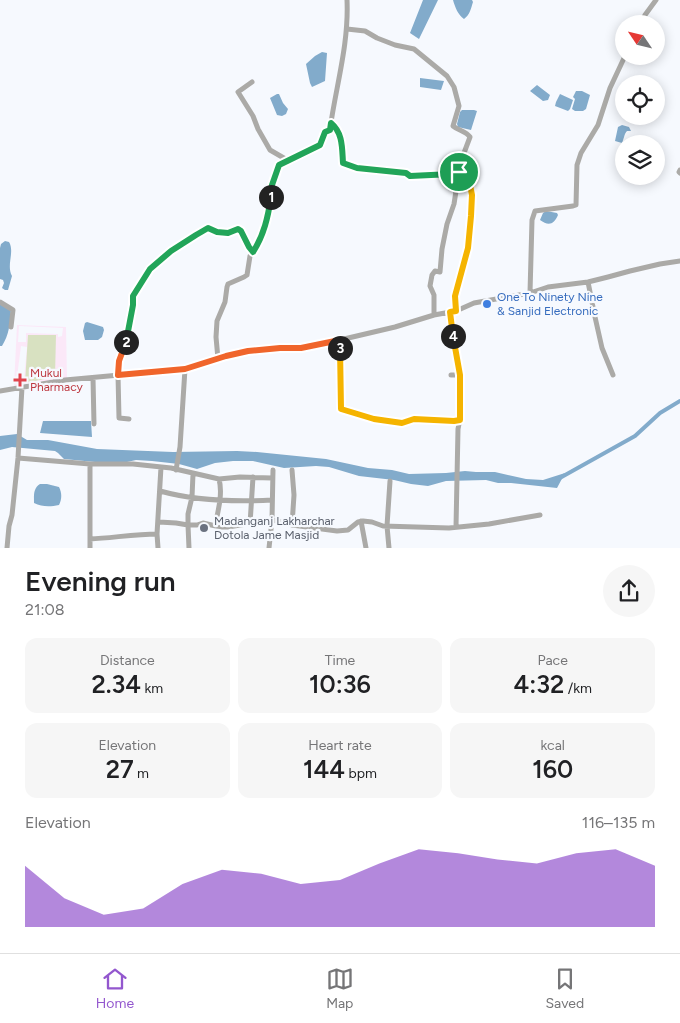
<!DOCTYPE html>
<html lang="en">
<head>
<meta charset="utf-8">
<style>
	:root { --surface:#fff; --page:#f6f6f6; --text:#202124; --muted:#757577; --line:#e0e0e0; --accent:#9357ce }
	body { margin:0; font-family:Figtree,sans-serif; background:var(--page); color:var(--text); height:100vh; display:flex; flex-direction:column; font-size:19px; white-space:nowrap }
	* { box-sizing:border-box; margin:0 }
	p { font-size:16px; color:var(--muted) }
	.icon { flex:none; width:28px; height:28px; fill:none; stroke:currentColor; stroke-width:2; stroke-linecap:round; stroke-linejoin:round }
	.map { position:relative; height:548px; overflow:hidden }
	.sheet { display:flex; flex-direction:column; background:var(--surface); flex:1 }
	.sheet>* { flex:none }
	.needle { width:32px; rotate:305deg }
	.tools { position:absolute; left:615px; top:15px; display:grid; gap:10px }
	.tools a { display:grid; place-items:center; width:50px; height:50px; border-radius:50%; background:var(--surface); box-shadow:0 2px 12px #0003; font-size:25px }
	.pin { position:absolute; display:grid; place-items:center; width:42px; height:42px; color:#fff; margin:-21px; border:2px solid #fff; border-radius:50%; box-shadow:0 1px 5px #0007 }
	.km { position:absolute; width:25px; height:25px; margin:-12px; border-radius:50%; background:#222; color:#fff; font-size:14px; line-height:25px; text-align:center }
	.round { display:grid; place-items:center; flex:none; width:52px; height:52px; border-radius:26px; background:var(--page) }
	.overview { display:flex; align-items:center; justify-content:space-between; height:85px; padding:0 25px }
	h1 { font-size:28px; font-weight:600; line-height:38px }
	.metrics { display:grid; grid-template-columns:repeat(3,1fr); gap:8px; height:85px; padding:5px 25px }
	.metrics div { display:grid; align-content:center; border-radius:12px; background:var(--page); text-align:center }
	.metrics b { font-size:25px; font-weight:600 }
	.metrics small { font-size:14px; font-weight:400 }
	.metrics p { font-size:14px }
	.chart { height:140px; padding:10px 25px }
	.chart p { display:flex; justify-content:space-between }
	.chart svg { width:100%; height:90px; margin-top:5px; fill:var(--accent); opacity:.7 }
	.tabs { display:flex; justify-content:space-around; align-items:center; height:70px; border-top:1px solid var(--line); background:var(--surface); font-size:14px; color:var(--muted) }
	.tabs a { display:grid; justify-items:center; gap:2px }
	.tabs .active { color:var(--accent) }
	.map>svg:first-child { display:block }
	.education { fill:#fbe8f8; fill-rule:evenodd }
	.green { fill:#d8e1c1 }
	.water { fill:#82abcb }
	.lines { fill:none; stroke-linecap:round; stroke-linejoin:round }
	.canal { stroke:#82abcb; stroke-width:4 }
	.minor { stroke:#abaaa7; stroke-width:5 }
	.split-1-casing { stroke:#fff; stroke-width:10 }
	.split-2-casing { stroke:#fff; stroke-width:10 }
	.split-3-casing { stroke:#fff; stroke-width:10 }
	.split-4-casing { stroke:#fff; stroke-width:10 }
	.split-5-casing { stroke:#fff; stroke-width:10 }
	.split-1 { stroke:#22a559; stroke-width:6 }
	.split-2 { stroke:#22a559; stroke-width:6 }
	.split-3 { stroke:#f0652b; stroke-width:6 }
	.split-4 { stroke:#f5b400; stroke-width:6 }
	.split-5 { stroke:#f5b400; stroke-width:6 }
	.shop-dot { fill:#3f7fe0; stroke:#f6f9fe; stroke-width:2 }
	.health-dot { fill:#e0444e; stroke:#f6f9fe; stroke-width:2 }
	.worship-dot { fill:#6b7280; stroke:#f6f9fe; stroke-width:2 }
	.labels { text-anchor:middle; dominant-baseline:central; stroke-width:4.5; stroke-linejoin:round; paint-order:stroke }
	.shop-label { font-size:12px; fill:#366cbe; stroke:#f6f9fe; text-anchor:start }
	.health-label { font-size:12px; fill:#be3a42; stroke:#f6f9fe; text-anchor:start }
	.worship-label { font-size:12px; fill:#5b616d; stroke:#f6f9fe; text-anchor:start }
</style>
</head>
<body>
<div class="map">
<svg width="680" height="548" viewBox="0 0 680 548">
	<rect width="100%" height="100%" fill="#f6f9fe"/>
	<path class="education" d="M 17,325 L 66,327 L 67,378 L 14,386 ZM 19,326 L 63,328 L 62,336 L 58,337 L 58,334 L 26,333 L 26,342 L 18,342 ZM 21,346 L 27,347 L 24,378 L 17,377 Z"/>
	<path class="green" d="M 28,335 L 56,335 L 55,377 L 25,383 Z"/>
	<path class="water" d="M 423,0 L 438,0 L 419,39 L 410,33 Z
		M 453,0 L 472,0 L 473,2 C 471,8 470,15 464,19 C 458,15 455,7 453,0 Z
		M 322,52 L 327,53 L 325,81 L 312,87 L 310,83 L 306,64 L 315,56 Z
		M 420,78 L 444,81 L 441,90 L 420,87 Z
		M 537,85 L 550,95 L 548,100 L 543,101 L 530,91 Z
		M 576,91 L 582,91 L 590,95 L 586,109 L 583,111 L 575,111 L 572,109 L 575,99 L 573,97 Z
		M 277,94 L 279,94 L 283,103 L 288,109 L 286,114 L 282,116 L 277,115 L 270,98 Z
		M 560,94 L 573,100 L 570,109 L 568,111 L 555,106 L 556,102 Z
		M 462,110 L 474,110 L 477,111 L 471,130 L 458,127 L 457,124 L 460,112 Z
		M 622,125 L 629,127 L 631,131 L 627,131 C 624,134 624,139 622,143 L 615,141 L 618,127 Z
		M 546,211 L 557,213 L 558,215 C 554,225 548,226 540,220 L 543,213 Z
		M 5,241 L 9,242 C 15,252 6,265 12,276 L 8,290 L 5,290 L 2,288 L 4,283 L 3,280 L 0,279 L 0,248 L 1,244 Z
		M 0,303 L 11,310 C 10,324 9,335 2,346 L 0,346 Z
		M 87,322 L 103,327 L 104,330 L 102,337 L 98,340 L 85,340 L 83,331 L 85,323 Z
		M 43,421 L 91,421 L 92,437 L 40,433 Z
		M 17,434 L 27,440 L 48,440 L 97,449 L 173,452 L 237,451 L 257,452 L 326,459 L 368,468 L 392,470 L 409,474 L 446,473 L 465,471 L 476,472 L 495,472 L 526,479 L 543,480 L 565,473 L 557,488 L 511,483 L 498,483 L 486,480 L 446,481 L 428,486 L 411,484 L 394,480 L 359,476 L 329,467 L 316,466 L 284,468 L 253,461 L 233,461 L 215,463 L 197,469 L 179,464 L 152,461 L 136,460 L 127,462 L 95,462 L 64,459 L 58,453 L 55,451 L 12,447 L 0,450 L 0,436 Z
		M 40,484 L 47,484 L 59,487 C 62,493 62,499 59,505 C 50,507 42,507 34,503 C 34,496 33,488 40,484 Z"/>
	<g class="lines">
		<path class="canal" d="M 558,479 L 635,436 L 660,413 L 680,401"/>
		<path class="minor" d="M 641,24 L 645,15 L 656,0
			M 252,82 L 238,92 L 253,116 L 258,129 L 270,150 L 289,161
			M 331,123 C 343,133 342,148 343,163 L 357,168 L 406,173 L 410,176 L 453,174 L 459,172 L 462,167 L 464,153 L 470,137 C 466,131 459,131 453,126 L 459,106 L 454,87 L 447,76 L 414,49 L 395,45 L 377,38 L 365,31 L 347,29
			M 680,170 L 679,172 L 680,173
			M 588,282 L 595,317 L 602,348 L 613,375
			M 530,293 L 532,220 L 535,211 L 573,206 L 576,205 L 577,165 L 581,153 L 598,125 L 610,88 L 625,56
			M 0,302 L 13,310 L 11,327
			M 456,311 L 455,296 L 467,248 L 471,216 L 472,195 L 470,185 L 467,172 L 462,167
			M 450,312 L 460,375 L 460,419 L 458,429 L 456,527
			M 434,315 L 434,295 L 430,286 L 432,275 L 435,271 L 440,272 L 442,249 L 447,224 L 454,204 L 459,172
			M 340,340 L 341,409 L 374,419 L 402,423 L 414,419 L 455,421 L 460,419
			M 218,359 L 216,337 L 217,321 L 225,302 L 227,287 L 228,284 L 244,277 L 247,275 L 250,256 L 257,246 L 266,225 L 272,185 L 279,165 L 316,146 L 318,146 L 321,144 L 325,132 L 330,129 C 336,86 349,44 347,0
			M 451,375 L 460,375
			M 93,378 L 94,424
			M 0,391 L 65,380 L 185,369 L 226,356 L 248,351 L 280,348 L 301,348 L 327,343 L 395,327 L 434,315 L 456,311 L 474,303 L 530,293 L 548,287 L 588,282 L 608,277 L 630,271 L 660,264 L 680,261
			M 129,419 L 119,418 L 118,375 L 119,361 L 126,341 L 133,305 L 133,296 L 150,269 L 171,251 L 196,235 L 208,228 C 215,230 221,235 229,233 C 234,232 235,229 241,231 L 249,247 L 253,252
			M 18,458 L 90,464 L 133,464 L 171,468 L 219,479 L 240,477 L 272,478
			M 90,464 L 90,548
			M 176,470 L 180,447 L 185,369
			M 292,470 L 294,495 L 292,525
			M 160,491 C 196,501 235,502 272,500
			M 361,521 L 366,548
			M 159,522 L 176,523 L 188,525 L 197,525 L 203,523 L 220,527 L 228,527 L 272,520 L 283,522 L 292,525 L 337,531 L 348,530 L 358,522 L 363,521 L 372,522 L 383,526 L 449,528 L 489,524 L 540,515
			M 250,524 L 253,477
			M 215,526 C 218,511 223,494 219,479
			M 90,539 C 112,538 135,534 157,534
			M 7,548 L 9,526 L 12,515 L 18,458 L 22,387
			M 158,548 L 157,534 L 161,467
			M 189,548 L 188,525 L 188,514 L 192,497 L 193,474
			M 269,548 L 272,520 L 273,470
			M 389,548 L 387,526 L 390,481"/>
	</g>
	<g class="lines">
		<g class="split-1-casing">
			<path id="split-1" d="M 271,197 L 272,185 L 279,165 L 320,145 L 325,132 L 330,130 L 331,123 C 343,133 342,148 343,163 L 357,168 L 406,173 L 410,176 L 452,174 L 459,172"/>
		</g>
		<g class="split-2-casing">
			<path id="split-2" d="M 126,342 L 133,305 L 133,296 L 150,269 L 171,251 L 196,235 L 208,228 L 217,232 L 228,233 L 238,229 L 241,231 L 249,247 L 253,252 C 264,235 268,217 271,197"/>
		</g>
		<g class="split-3-casing">
			<path id="split-3" d="M 126,342 L 119,361 L 118,375 L 185,369 L 226,356 L 248,351 L 280,348 L 301,348 L 340,340 L 340,348"/>
		</g>
		<g class="split-4-casing">
			<path id="split-4" d="M 340,348 L 341,409 L 374,419 L 402,423 L 414,419 L 454,421 L 460,420 L 460,375 L 453,336"/>
		</g>
		<g class="split-5-casing">
			<path id="split-5" d="M 453,336 L 450,312 L 456,311 L 455,296 L 468,248 L 471,216 L 472,195 L 470,185 L 467,172 L 462,167 L 459,172"/>
		</g>
		<use href="#split-1" class="split-1"/>
		<use href="#split-2" class="split-2"/>
		<use href="#split-3" class="split-3"/>
		<use href="#split-4" class="split-4"/>
		<use href="#split-5" class="split-5"/>
	</g>
	<circle class="shop-dot" cx="487" cy="304" r="5"/>
	<path class="health-dot" d="M17.5 372.5h5v5h5v5h-5v5h-5v-5h-5v-5h5z"/>
	<circle class="worship-dot" cx="204" cy="528" r="5"/>
	<g class="labels">
		<g class="shop-label">
			<text x="497" y="297">One To Ninety Nine<tspan x="497" dy="14">&amp; Sanjid Electronic</tspan></text>
		</g>
		<g class="health-label">
			<text x="30" y="373">Mukul<tspan x="30" dy="14">Pharmacy</tspan></text>
		</g>
		<g class="worship-label">
			<text x="214" y="521">Madanganj Lakharchar<tspan x="214" dy="14">Dotola Jame Masjid</tspan></text>
		</g>
	</g>
</svg>
<div class="tools">
<a><svg class="needle" viewBox="-14 -14 28 28"><path d="M0-13l5 13h-10z" fill="#e53935"/><path d="M0 13l5-13h-10z" fill="#757577"/></svg></a>
<a><svg class="icon" aria-label="locate" viewBox="0 0 24 24"><circle cx="12" cy="12" r="6"/><path d="M12 2v4M12 18v4M2 12h4M18 12h4"/></svg></a>
<a><svg class="icon" aria-label="layers" viewBox="0 0 24 24"><path d="M12 4l9 5-9 5-9-5zM3 14l9 5 9-5"/></svg></a>
</div>
<div class="pin" style="left:459px;top:172px;background:#1e9e55"><svg class="icon" aria-label="arrive" viewBox="0 0 24 24"><path d="M6 21V4h12l-3 4 3 4H6"/></svg></div>
<b class="km" style="left:271px;top:197px">1</b>
<b class="km" style="left:126px;top:342px">2</b>
<b class="km" style="left:340px;top:348px">3</b>
<b class="km" style="left:453px;top:336px">4</b>
</div>
<section class="sheet">
<div class="overview"><div><h1>Evening run</h1><p>21:08</p></div><a class="round"><svg class="icon" aria-label="share" viewBox="0 0 24 24"><path d="M12 15V3M7 8l5-5 5 5M5 13v7h14v-7"/></svg></a></div>
<div class="metrics">
<div><p>Distance</p><b>2.34<small> km</small></b></div>
<div><p>Time</p><b>10:36</b></div>
<div><p>Pace</p><b>4:32<small> /km</small></b></div>
</div>
<div class="metrics">
<div><p>Elevation</p><b>27<small> m</small></b></div>
<div><p>Heart rate</p><b>144<small> bpm</small></b></div>
<div><p>kcal</p><b>160</b></div>
</div>
<div class="chart"><p><span>Elevation</span>116–135 m</p>
<svg viewBox="0 0 160 44" preserveAspectRatio="none"><path d="M0 44V14L10 30L20 38L30 35L40 23L50 16L60 18L70 23L80 21L90 13L100 6L110 8L120 11L130 13L140 8L150 6L160 14V44z"/></svg>
</div>
</section>
<nav class="tabs">
<a class="active"><svg class="icon" aria-label="home" viewBox="0 0 24 24"><path d="M3 11l9-7 9 7M6 9v11h12V9"/></svg>Home</a>
<a><svg class="icon" aria-label="map" viewBox="0 0 24 24"><path d="M3 6l6-2 6 2 6-2v14l-6 2-6-2-6 2zM9 4v14M15 6v14"/></svg>Map</a>
<a><svg class="icon" aria-label="saved" viewBox="0 0 24 24"><path d="M7 4h10v16l-5-4-5 4z"/></svg>Saved</a>
</nav>
</body>
</html>
